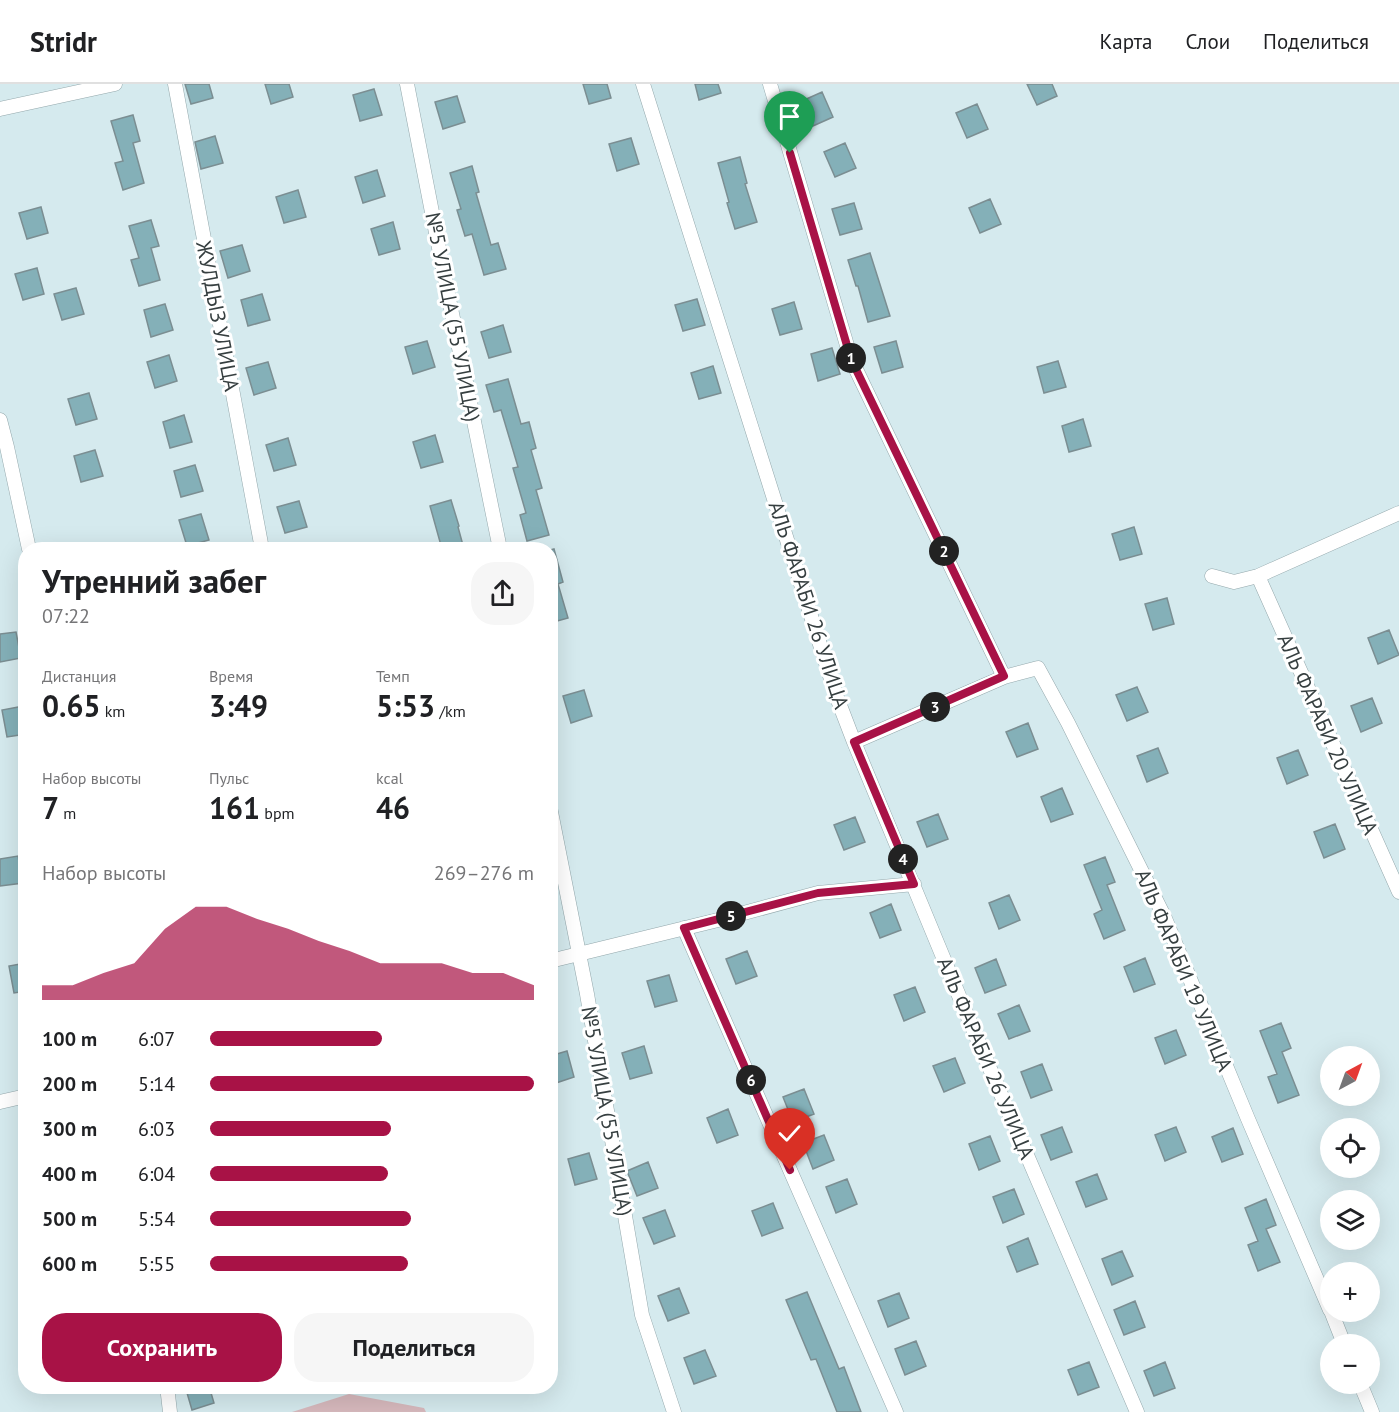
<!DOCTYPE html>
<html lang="ru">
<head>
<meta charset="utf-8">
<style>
	:root { --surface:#fff; --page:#f6f6f6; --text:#202124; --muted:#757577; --line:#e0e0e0; --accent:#a81246 }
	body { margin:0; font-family:"PT Sans",sans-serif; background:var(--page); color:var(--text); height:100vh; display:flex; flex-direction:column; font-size:22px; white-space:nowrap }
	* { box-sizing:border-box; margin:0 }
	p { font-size:20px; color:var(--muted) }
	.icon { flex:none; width:33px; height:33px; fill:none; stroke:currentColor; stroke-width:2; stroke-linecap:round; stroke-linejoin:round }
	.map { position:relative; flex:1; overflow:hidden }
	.details { position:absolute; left:18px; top:458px; width:540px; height:852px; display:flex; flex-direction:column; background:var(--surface); border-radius:24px; box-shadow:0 6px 24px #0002 }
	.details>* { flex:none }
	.needle { width:39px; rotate:41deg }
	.tools { position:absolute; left:1320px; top:962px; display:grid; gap:12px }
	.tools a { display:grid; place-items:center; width:60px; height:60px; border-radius:50%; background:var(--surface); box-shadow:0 6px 24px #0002; font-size:30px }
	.pin { position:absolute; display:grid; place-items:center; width:51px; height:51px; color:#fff; margin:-62px -26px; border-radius:50% 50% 50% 0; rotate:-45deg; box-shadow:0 0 6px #0007 }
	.pin .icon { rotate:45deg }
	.km { position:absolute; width:30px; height:30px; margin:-15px; border-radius:50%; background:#222; color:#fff; font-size:16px; line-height:30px; text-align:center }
	.round { display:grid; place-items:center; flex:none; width:63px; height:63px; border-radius:24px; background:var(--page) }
	.head { display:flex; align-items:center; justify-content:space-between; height:102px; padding:0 24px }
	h1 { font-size:33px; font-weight:700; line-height:45px }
	.figures { display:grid; grid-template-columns:repeat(3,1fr); gap:9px; height:102px; padding:6px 24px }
	.figures div { display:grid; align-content:center }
	.figures b { font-size:30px; font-weight:700 }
	.figures small { font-size:16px; font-weight:400 }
	.figures p { font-size:16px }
	.chart { height:168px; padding:12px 24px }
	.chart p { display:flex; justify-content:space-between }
	.chart svg { width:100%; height:108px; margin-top:6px; fill:var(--accent); opacity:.7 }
	.cta { display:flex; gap:12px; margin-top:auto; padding:12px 24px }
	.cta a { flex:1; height:69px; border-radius:24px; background:var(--accent); color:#fff; font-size:24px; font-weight:700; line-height:69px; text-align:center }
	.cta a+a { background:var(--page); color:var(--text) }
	ul { padding:0 24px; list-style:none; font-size:20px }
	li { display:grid; grid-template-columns:96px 72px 1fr; align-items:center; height:45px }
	li i { height:15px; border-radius:8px; background:var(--accent) }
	header { display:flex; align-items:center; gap:36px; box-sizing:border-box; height:84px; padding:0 30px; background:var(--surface); border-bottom:2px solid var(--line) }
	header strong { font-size:28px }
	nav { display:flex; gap:33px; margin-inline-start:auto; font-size:21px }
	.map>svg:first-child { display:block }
	.green { fill:#d7b9bd }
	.building { fill:#84b0b8; stroke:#7b8e92; stroke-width:1.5 }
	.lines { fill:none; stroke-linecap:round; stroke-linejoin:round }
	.street-casing { stroke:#94a8ac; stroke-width:15 }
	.street { stroke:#fff; stroke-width:14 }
	.route-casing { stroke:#fff; stroke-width:12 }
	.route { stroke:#a81246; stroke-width:8 }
	.labels { text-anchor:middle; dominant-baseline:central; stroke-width:6; stroke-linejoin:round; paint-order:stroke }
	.street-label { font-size:21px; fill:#363f40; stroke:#fff }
</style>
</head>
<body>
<header>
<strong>Stridr</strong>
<nav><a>Карта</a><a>Слои</a><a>Поделиться</a></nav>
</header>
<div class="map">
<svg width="1399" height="1328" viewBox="0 0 1399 1328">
	<rect width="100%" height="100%" fill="#d5eaee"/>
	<path class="green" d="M 349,1310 L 424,1324 L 426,1328 L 292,1328 Z"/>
	<path class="building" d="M 185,0 L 209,0 L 213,14 L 191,20 Z
		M 265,0 L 289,0 L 293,13 L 271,20 Z
		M 583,0 L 607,0 L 611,14 L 589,20 Z
		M 695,0 L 718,0 L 721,9 L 699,16 Z
		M 1027,0 L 1052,0 L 1057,12 L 1037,21 Z
		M 374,5 L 382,31 L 360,37 L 353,11 Z
		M 822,8 L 833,33 L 813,42 L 802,17 Z
		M 457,12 L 465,38 L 443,45 L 435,18 Z
		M 977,20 L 988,45 L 967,54 L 956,29 Z
		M 133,31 L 140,57 L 133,59 L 144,99 L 123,106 L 115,79 L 123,77 L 111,37 Z
		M 215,52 L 223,79 L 201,85 L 195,58 Z
		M 631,54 L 639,80 L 617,87 L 609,60 Z
		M 845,59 L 856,84 L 835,93 L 824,68 Z
		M 740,73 L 747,99 L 745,100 L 757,138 L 735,145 L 727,119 L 729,118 L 718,79 Z
		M 472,82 L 479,108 L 476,109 L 491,161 L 498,159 L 506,185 L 484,191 L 472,150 L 465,152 L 457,126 L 461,125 L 450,89 Z
		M 377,86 L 385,112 L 363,119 L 355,93 Z
		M 298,106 L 306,133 L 284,139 L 276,113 Z
		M 990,115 L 1001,140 L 980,149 L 969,124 Z
		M 854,119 L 862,145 L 840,151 L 832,125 Z
		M 41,123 L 48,149 L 27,155 L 19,129 Z
		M 151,136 L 159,162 L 151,164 L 160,196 L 139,202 L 131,176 L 139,174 L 129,142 Z
		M 393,138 L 400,165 L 379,171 L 371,145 Z
		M 242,161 L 250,187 L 228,194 L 220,167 Z
		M 870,169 L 890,232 L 868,238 L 858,202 L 856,202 L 848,176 Z
		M 37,184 L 44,210 L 23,216 L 15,190 Z
		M 76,204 L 84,230 L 62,236 L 54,210 Z
		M 262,210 L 270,236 L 248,242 L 241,216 Z
		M 697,215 L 705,241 L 683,247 L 675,221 Z
		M 794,218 L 802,245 L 780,251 L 772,225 Z
		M 165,220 L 173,246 L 151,253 L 144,226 Z
		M 503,241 L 511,268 L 489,274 L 481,248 Z
		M 427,257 L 435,283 L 413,290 L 405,263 Z
		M 896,257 L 903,283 L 882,289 L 874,263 Z
		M 832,264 L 840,290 L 818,297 L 811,270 Z
		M 169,271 L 177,297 L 155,304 L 147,278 Z
		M 1058,277 L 1066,303 L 1044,309 L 1037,283 Z
		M 268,278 L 276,304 L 254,311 L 246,284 Z
		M 713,282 L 721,309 L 699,315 L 691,289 Z
		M 508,295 L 521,340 L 529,338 L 536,364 L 531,366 L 542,404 L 536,406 L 549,451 L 527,457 L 520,431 L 526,429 L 513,384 L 518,383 L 501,326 L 494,328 L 486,301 Z
		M 89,309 L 97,335 L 76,341 L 68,315 Z
		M 184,331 L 192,358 L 170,364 L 163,338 Z
		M 1083,335 L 1091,362 L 1069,368 L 1062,342 Z
		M 435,351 L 443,378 L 421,384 L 413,358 Z
		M 288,354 L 296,381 L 274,387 L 266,361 Z
		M 95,366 L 103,392 L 81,398 L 74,372 Z
		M 195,381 L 203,407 L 181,413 L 174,387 Z
		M 451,416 L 459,442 L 458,443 L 464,465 L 442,465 L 430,422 Z
		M 299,417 L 307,443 L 285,449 L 277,423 Z
		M 201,430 L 209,456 L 187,462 L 179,436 Z
		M 1134,443 L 1142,470 L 1120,476 L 1112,450 Z
		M 554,465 L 563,498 L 558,500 L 568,534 L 550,539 L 550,466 Z
		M 1167,514 L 1174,540 L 1153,546 L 1145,520 Z
		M 1389,546 L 1399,571 L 1378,580 L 1368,554 Z
		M 16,548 L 21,574 L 0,578 L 0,550 Z
		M 1137,603 L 1148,628 L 1127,637 L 1116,611 Z
		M 584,606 L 592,632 L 571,639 L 563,612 Z
		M 1372,614 L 1382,639 L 1361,648 L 1351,622 Z
		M 24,622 L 26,650 L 7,653 L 2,626 Z
		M 1028,639 L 1038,665 L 1017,673 L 1006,648 Z
		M 1158,664 L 1168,689 L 1147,698 L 1137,672 Z
		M 1298,666 L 1308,691 L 1287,700 L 1277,674 Z
		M 1062,704 L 1073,730 L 1051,738 L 1041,713 Z
		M 938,730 L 948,755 L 927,763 L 917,738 Z
		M 855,733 L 865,758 L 844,766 L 834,741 Z
		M 1335,740 L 1345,765 L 1324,774 L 1314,748 Z
		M 18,772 L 23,799 L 0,802 L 0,775 Z
		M 1105,773 L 1115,798 L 1107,801 L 1125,846 L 1104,855 L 1094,830 L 1102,826 L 1084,781 Z
		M 1009,811 L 1020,836 L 999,845 L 989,819 Z
		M 891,820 L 901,846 L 880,854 L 870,829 Z
		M 747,867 L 757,892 L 736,900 L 726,875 Z
		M 1145,874 L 1155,900 L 1134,908 L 1124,883 Z
		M 996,875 L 1006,901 L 985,909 L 975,884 Z
		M 26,879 L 26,907 L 14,909 L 9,882 Z
		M 669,891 L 677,917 L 655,923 L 647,897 Z
		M 915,903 L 925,928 L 904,937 L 894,911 Z
		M 1019,921 L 1030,947 L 1009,955 L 998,930 Z
		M 1281,939 L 1291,964 L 1282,968 L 1299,1011 L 1278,1019 L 1268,993 L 1277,990 L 1260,947 Z
		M 1176,946 L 1186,971 L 1165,980 L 1155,954 Z
		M 644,962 L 652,989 L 630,995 L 622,969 Z
		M 567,967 L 574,993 L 553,1000 L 550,992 L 550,972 Z
		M 955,974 L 965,999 L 944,1008 L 933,982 Z
		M 1042,980 L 1052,1006 L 1031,1014 L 1021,988 Z
		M 804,1005 L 814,1030 L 793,1038 L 783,1013 Z
		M 728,1025 L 738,1051 L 717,1059 L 707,1034 Z
		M 1062,1043 L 1072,1068 L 1051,1076 L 1041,1051 Z
		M 1176,1043 L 1186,1068 L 1165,1077 L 1155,1051 Z
		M 1233,1044 L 1243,1070 L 1222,1078 L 1212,1053 Z
		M 824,1051 L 834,1076 L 813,1085 L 803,1059 Z
		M 990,1052 L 1000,1077 L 979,1086 L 969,1060 Z
		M 589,1069 L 597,1095 L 575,1101 L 568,1075 Z
		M 648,1078 L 658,1104 L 637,1112 L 627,1087 Z
		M 1097,1090 L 1107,1115 L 1086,1123 L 1076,1098 Z
		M 847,1095 L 857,1120 L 836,1129 L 826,1103 Z
		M 1014,1105 L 1024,1130 L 1003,1139 L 993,1113 Z
		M 1266,1115 L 1276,1141 L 1266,1145 L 1280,1178 L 1258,1187 L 1248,1161 L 1258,1157 L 1245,1124 Z
		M 773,1119 L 783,1144 L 762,1152 L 752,1127 Z
		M 665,1126 L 675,1152 L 654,1160 L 643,1134 Z
		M 1028,1154 L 1038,1180 L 1017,1188 L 1007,1163 Z
		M 1122,1167 L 1133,1192 L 1112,1201 L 1102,1175 Z
		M 679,1204 L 689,1229 L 668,1237 L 658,1212 Z
		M 807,1208 L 839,1285 L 844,1283 L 861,1328 L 837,1328 L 816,1275 L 811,1276 L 786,1216 Z
		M 899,1209 L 909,1234 L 888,1243 L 878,1217 Z
		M 1135,1217 L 1145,1243 L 1124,1251 L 1114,1226 Z
		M 916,1257 L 926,1282 L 905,1291 L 895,1265 Z
		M 705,1266 L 716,1292 L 694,1300 L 684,1274 Z
		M 1089,1278 L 1099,1303 L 1078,1311 L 1068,1286 Z
		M 1165,1278 L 1175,1304 L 1154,1312 L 1144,1287 Z
		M 185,1302 L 209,1302 L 214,1319 L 192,1326 Z"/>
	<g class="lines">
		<g class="street-casing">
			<path id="street" d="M 175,0 L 262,465
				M 407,0 L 447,205 L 500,465
				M 643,0 L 836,611 L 854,658 L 967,931 L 1137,1328
				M 770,0 L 851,275 L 1004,593 L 854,658
				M 0,25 L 115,0
				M 0,336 L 7,363 L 29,465
				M 1212,492 L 1234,498 L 1258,492 L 1399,429
				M 1258,492 L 1399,808
				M 1004,593 L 1038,584 L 1068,639 L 1164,832 L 1248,1035 L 1330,1226
				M 550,723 L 587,910 L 642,1231 L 674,1328
				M 684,844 L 896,1328
				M 550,877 L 718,836 L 818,809 L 914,800
				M 0,1018 L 26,1012
				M 1331,1227 L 1344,1260
				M 1360,1299 L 1372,1328
				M 167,1302 L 170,1328"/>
		</g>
		<use href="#street" class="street"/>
	</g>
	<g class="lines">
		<g class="route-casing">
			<path id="route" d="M 790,1086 L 684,844 L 818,809 L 914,800 L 854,658 L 1004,592 L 851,275 L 790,69"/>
		</g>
		<use href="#route" class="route"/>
	</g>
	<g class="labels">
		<g class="street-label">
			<text transform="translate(218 232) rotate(79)">ЖУЛДЫЗ УЛИЦА</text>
			<text transform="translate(453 233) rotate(79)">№5 УЛИЦА (55 УЛИЦА)</text>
			<text transform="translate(809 521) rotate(72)">АЛЬ ФАРАБИ 26 УЛИЦА</text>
			<text transform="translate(1328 650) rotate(66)">АЛЬ ФАРАБИ 20 УЛИЦА</text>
			<text transform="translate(1184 886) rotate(67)">АЛЬ ФАРАБИ 19 УЛИЦА</text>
			<text transform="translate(986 974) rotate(67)">АЛЬ ФАРАБИ 26 УЛИЦА</text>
			<text transform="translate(607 1027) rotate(80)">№5 УЛИЦА (55 УЛИЦА)</text>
		</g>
	</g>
</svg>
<div class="tools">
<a><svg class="needle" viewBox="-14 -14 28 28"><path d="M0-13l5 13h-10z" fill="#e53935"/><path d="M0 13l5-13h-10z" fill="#757577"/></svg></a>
<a><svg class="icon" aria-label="locate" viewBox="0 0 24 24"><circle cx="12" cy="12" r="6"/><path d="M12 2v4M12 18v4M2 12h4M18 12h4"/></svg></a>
<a><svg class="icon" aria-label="layers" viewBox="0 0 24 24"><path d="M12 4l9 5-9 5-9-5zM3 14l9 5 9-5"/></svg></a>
<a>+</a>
<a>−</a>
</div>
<div class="pin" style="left:790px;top:69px;background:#1e9e55"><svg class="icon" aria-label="arrive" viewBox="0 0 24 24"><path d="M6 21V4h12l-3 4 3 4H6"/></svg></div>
<div class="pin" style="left:790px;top:1086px;background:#d93025"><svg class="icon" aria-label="check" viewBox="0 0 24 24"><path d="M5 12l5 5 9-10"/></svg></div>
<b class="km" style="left:851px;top:274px">1</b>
<b class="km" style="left:944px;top:467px">2</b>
<b class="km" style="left:935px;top:623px">3</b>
<b class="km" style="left:903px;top:775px">4</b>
<b class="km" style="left:731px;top:832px">5</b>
<b class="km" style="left:751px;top:996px">6</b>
<section class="details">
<div class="head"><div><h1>Утренний забег</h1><p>07:22</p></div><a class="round"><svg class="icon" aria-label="share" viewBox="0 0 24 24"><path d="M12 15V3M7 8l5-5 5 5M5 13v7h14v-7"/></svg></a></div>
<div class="figures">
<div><p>Дистанция</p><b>0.65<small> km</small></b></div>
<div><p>Время</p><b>3:49</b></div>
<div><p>Темп</p><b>5:53<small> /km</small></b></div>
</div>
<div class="figures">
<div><p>Набор высоты</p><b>7<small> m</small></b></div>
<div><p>Пульс</p><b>161<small> bpm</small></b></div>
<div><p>kcal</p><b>46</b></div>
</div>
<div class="chart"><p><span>Набор высоты</span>269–276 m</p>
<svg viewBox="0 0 160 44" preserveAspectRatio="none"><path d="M0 44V38L10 38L20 33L30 29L40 15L50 6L60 6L70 11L80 15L90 20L100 24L110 29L120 29L130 29L140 33L150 33L160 38V44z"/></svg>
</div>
<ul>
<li><b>100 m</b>6:07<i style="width:53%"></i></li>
<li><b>200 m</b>5:14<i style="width:100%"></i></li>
<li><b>300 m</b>6:03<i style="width:56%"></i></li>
<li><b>400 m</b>6:04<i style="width:55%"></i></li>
<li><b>500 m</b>5:54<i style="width:62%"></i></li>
<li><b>600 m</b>5:55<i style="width:61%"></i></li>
</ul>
<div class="cta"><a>Сохранить</a><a>Поделиться</a></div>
</section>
</div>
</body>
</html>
